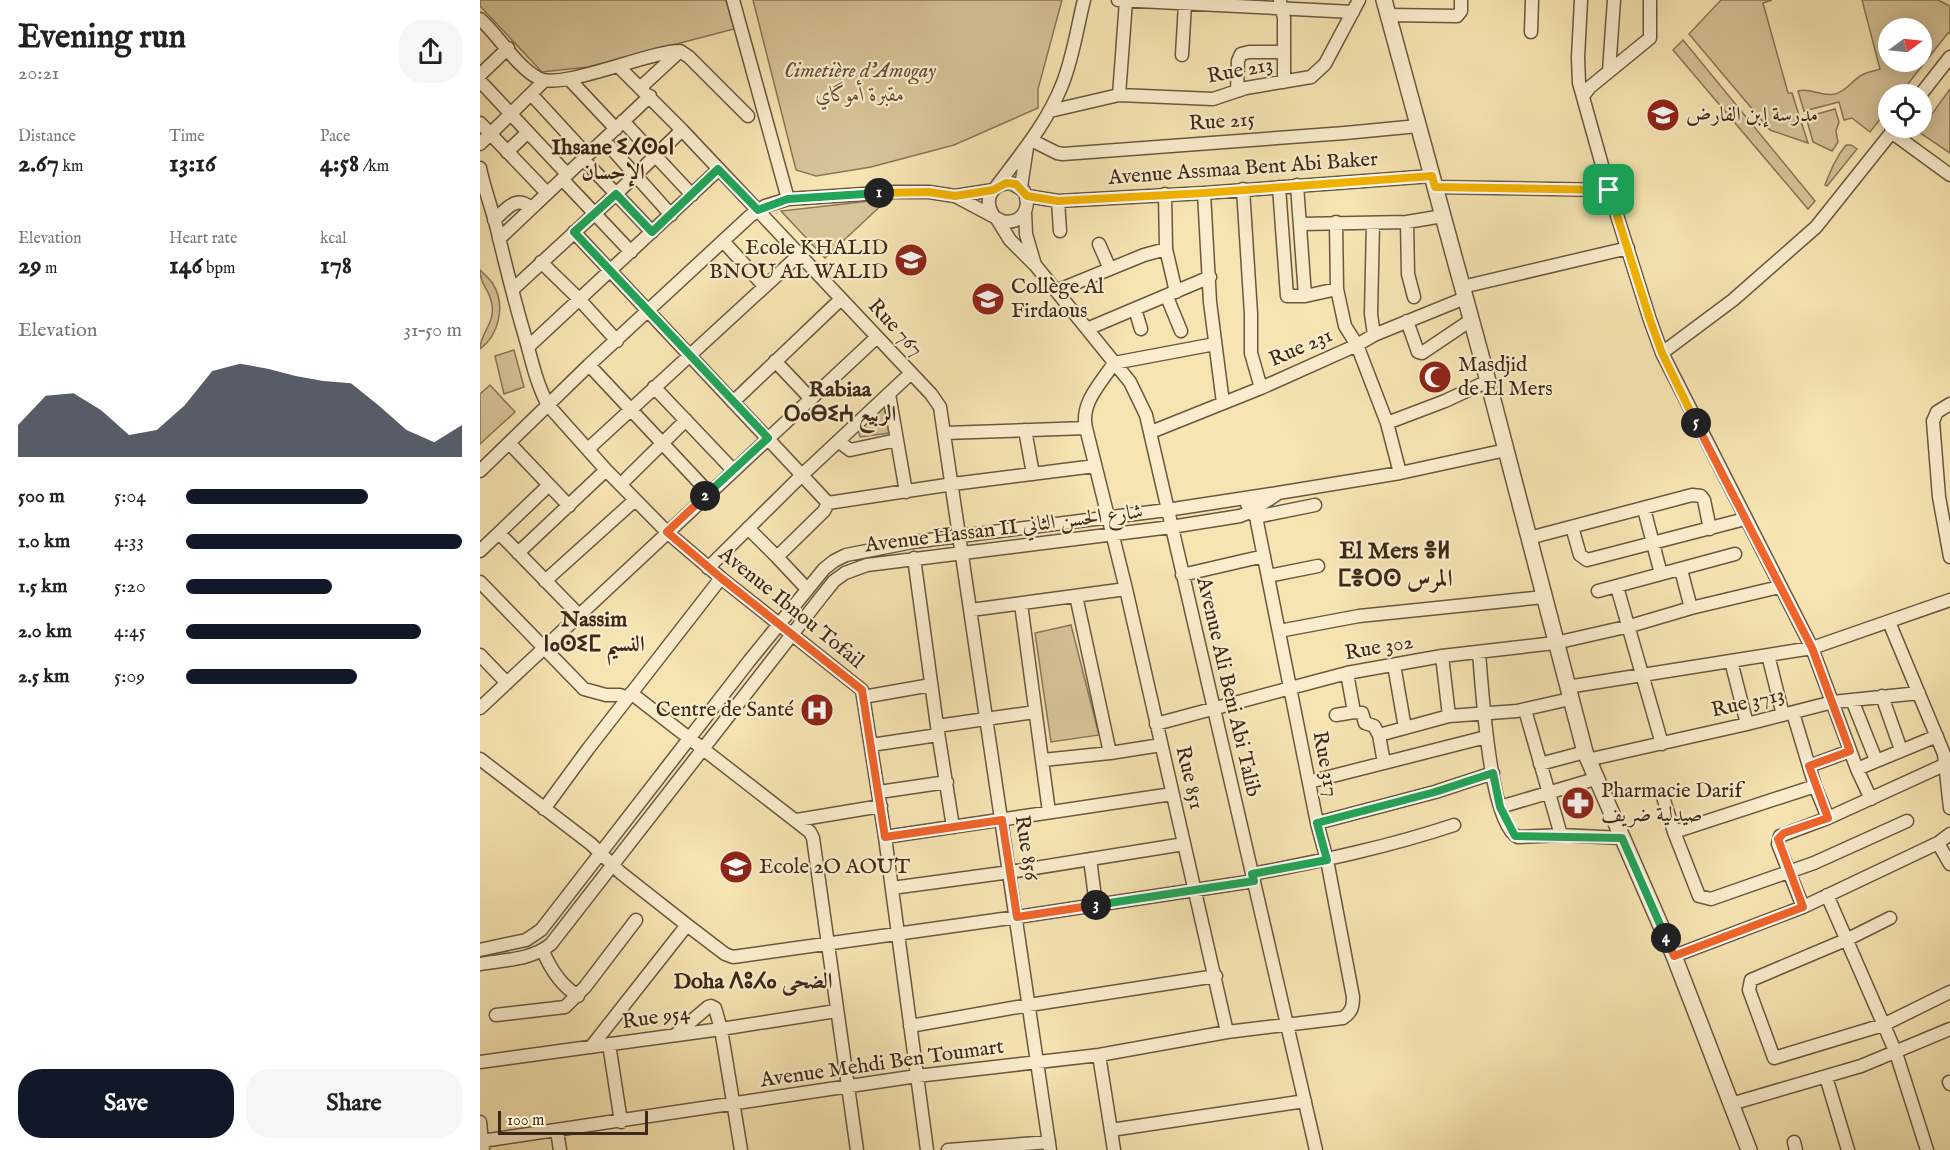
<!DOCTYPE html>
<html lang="en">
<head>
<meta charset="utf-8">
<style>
	:root { --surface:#fff; --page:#f6f6f6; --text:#222; --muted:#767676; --accent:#111827 }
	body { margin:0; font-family:"IM FELL English",Amiri,"Noto Sans Tifinagh",serif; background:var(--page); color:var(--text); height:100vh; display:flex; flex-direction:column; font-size:22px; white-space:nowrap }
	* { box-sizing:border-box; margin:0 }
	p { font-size:20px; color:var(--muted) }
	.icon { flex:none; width:33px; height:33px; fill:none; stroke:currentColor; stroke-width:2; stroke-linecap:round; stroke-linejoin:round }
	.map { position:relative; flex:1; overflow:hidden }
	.drawer { display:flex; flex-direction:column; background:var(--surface); width:480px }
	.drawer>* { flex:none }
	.needle { width:39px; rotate:75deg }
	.fabs { position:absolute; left:1398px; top:18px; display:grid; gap:12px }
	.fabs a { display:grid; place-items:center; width:54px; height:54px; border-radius:50%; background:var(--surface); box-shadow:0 3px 15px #0003; font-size:30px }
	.scale { position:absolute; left:18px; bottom:15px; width:150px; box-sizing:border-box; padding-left:6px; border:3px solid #3e2818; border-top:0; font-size:16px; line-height:21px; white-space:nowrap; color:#3e2818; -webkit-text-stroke:4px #f9edcd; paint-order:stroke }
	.pin { position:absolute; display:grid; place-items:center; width:51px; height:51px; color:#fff; margin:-26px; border-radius:12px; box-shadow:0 3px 9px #0006 }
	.km { position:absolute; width:30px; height:30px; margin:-15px; border-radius:50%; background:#222; color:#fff; font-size:16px; line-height:30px; text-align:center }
	.round { display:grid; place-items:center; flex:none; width:63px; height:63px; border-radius:24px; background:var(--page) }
	.summary { display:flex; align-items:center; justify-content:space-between; height:102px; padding:0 18px }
	h1 { font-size:33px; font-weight:700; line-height:45px }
	.stats { display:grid; grid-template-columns:repeat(3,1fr); gap:9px; height:102px; padding:6px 18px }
	.stats div { display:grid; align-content:center }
	.stats b { font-size:26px; font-weight:700 }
	.stats small { font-size:16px; font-weight:400 }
	.stats p { font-size:16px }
	.chart { height:168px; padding:12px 18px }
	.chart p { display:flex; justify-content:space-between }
	.chart svg { width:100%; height:108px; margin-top:6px; fill:var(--accent); opacity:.7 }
	.cta { display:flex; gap:12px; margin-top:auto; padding:12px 18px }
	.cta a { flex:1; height:69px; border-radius:24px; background:var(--accent); color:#fff; font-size:24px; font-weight:700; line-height:69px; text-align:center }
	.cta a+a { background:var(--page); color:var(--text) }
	ul { padding:0 18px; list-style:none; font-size:20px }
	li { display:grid; grid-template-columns:96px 72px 1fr; align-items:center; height:45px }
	li i { height:15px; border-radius:8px; background:var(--accent) }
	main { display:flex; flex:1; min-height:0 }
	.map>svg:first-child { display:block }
	.green { fill:#d7c498; stroke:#8a7658; stroke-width:1.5; fill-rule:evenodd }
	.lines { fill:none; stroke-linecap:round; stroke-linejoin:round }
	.minor-casing { stroke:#6c573e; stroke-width:15 }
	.tertiary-casing { stroke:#6c573e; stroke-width:18 }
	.minor { stroke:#f9edcd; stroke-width:12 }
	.tertiary { stroke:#f9edcd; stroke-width:15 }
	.split-1-casing { stroke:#fff; stroke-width:12 }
	.split-2-casing { stroke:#fff; stroke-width:12 }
	.split-3-casing { stroke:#fff; stroke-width:12 }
	.split-4-casing { stroke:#fff; stroke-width:12 }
	.split-5-casing { stroke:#fff; stroke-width:12 }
	.split-6-casing { stroke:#fff; stroke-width:12 }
	.split-1 { stroke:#f5b400; stroke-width:8 }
	.split-2 { stroke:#22a559; stroke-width:8 }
	.split-3 { stroke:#f0652b; stroke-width:8 }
	.split-4 { stroke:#22a559; stroke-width:8 }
	.split-5 { stroke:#f0652b; stroke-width:8 }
	.split-6 { stroke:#f5b400; stroke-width:8 }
	.labels { text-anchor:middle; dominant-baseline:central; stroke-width:4.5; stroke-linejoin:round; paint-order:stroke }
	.park-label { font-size:21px; font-style:italic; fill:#644f38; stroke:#f9edcd }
	.street-label { font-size:21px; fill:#3e2818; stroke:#f9edcd }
	.poi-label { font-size:21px; fill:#3e2818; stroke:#f9edcd; text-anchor:start }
	.neighbourhood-label { font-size:22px; font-weight:bold; fill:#3e2818; stroke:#f9edcd }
	.quarter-label { font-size:24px; font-weight:bold; fill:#3e2818; stroke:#f9edcd }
</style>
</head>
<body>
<main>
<section class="drawer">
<div class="summary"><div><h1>Evening run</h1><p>20:21</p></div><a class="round"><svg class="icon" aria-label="share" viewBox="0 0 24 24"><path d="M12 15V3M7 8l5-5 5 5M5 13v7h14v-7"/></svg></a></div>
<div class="stats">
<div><p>Distance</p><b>2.67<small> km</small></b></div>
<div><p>Time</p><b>13:16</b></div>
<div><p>Pace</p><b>4:58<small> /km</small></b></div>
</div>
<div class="stats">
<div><p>Elevation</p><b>29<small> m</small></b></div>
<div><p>Heart rate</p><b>146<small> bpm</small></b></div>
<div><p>kcal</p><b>178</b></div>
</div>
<div class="chart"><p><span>Elevation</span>31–50 m</p>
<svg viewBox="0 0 160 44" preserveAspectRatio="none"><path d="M0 44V31L10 19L20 18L30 25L40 35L50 33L60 23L70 9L80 6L90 8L100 11L110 13L120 14L130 23L140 33L150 38L160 31V44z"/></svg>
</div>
<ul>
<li><b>500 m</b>5:04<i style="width:66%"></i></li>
<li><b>1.0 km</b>4:33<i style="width:100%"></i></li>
<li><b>1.5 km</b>5:20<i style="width:53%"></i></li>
<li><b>2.0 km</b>4:45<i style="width:85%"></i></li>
<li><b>2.5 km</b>5:09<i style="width:62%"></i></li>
</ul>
<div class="cta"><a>Save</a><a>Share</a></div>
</section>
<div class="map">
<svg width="1470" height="1150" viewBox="0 0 1470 1150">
	<rect width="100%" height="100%" fill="#f6e4b2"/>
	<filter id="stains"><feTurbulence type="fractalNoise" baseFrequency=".00333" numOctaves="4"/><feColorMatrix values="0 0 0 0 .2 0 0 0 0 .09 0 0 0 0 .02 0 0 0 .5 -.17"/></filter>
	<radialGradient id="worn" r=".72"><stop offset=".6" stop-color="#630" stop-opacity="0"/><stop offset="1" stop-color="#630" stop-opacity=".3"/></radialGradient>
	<path class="green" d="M 0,0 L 246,0 L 254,29 L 108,67 L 62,72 L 0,6 Z
		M 273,0 L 582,0 L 558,89 L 558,108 L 474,145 L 391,167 L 336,176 L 316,170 Z
		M 1241,0 L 1292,0 L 1283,3 L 1308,93 L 1312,93 L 1328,143 L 1290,130 L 1209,34 Z
		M 1382,0 L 1458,0 L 1470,6 L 1470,34 L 1468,33 L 1420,94 L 1408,94 L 1408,109 L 1390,132 L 1372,118 L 1364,120 L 1359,102 L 1324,111 L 1318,91 C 1330,87 1341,97 1355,94 C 1367,91 1372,80 1382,75 C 1387,72 1395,71 1400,69 ZM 1408,28 L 1442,28 L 1442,62 L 1408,62 Z
		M 1203,40 L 1335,201 L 1328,209 L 1193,50 Z
		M 1470,89 L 1470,153 L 1439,132 Z
		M 1355,109 L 1359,122 L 1356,131 L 1358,142 L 1352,151 L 1333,142 L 1326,117 Z
		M 1366,145 L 1371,145 L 1377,149 L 1347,186 L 1345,185 C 1351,170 1356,157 1366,145 Z
		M 408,199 L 345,258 L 301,211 Z
		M 0,270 C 4,274 10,279 13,284 C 26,305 19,335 0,349 C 0,333 15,324 12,305 C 10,289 0,286 0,270 Z
		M 34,350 L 44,387 L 24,394 L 15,356 Z
		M 10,385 L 35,412 L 0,444 L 0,394 Z
		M 404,405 L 409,433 L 380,437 L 378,430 Z
		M 591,625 L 619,735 L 571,742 L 555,633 Z"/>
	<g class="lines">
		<g class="minor-casing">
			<path id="minor" d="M 253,0 L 308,199
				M 638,0 L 873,12
				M 1101,0 L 1098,58 L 1099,83 L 1129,190 L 1170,320 L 1182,353
				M 800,1 L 804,18 L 804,82
				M 909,15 L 977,16 L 981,11 L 981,0
				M 0,19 C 19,36 36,66 58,78 C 81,91 169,51 200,51 L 209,57 L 268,116
				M 1051,32 L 1052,0
				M 702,55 L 705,4
				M 138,66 L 202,130 L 451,394 L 460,407 L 570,1150
				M 1129,71 L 1134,0
				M 0,75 L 28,48
				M 89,79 L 136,129
				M 0,81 L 87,174
				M 161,87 L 200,51
				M 757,91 L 758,61 L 761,54 L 769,52 L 804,52
				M 51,94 L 107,155
				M 1441,94 L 1470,57
				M 639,95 L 646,1
				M 1103,96 L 1110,87 L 1170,38 L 1170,0
				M 570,111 L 639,95 L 733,99 L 766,88 L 831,77 L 845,64 L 879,0
				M 143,121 L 212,195
				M 0,123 L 67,193
				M 1411,132 L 1470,175
				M 124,140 L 191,215
				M 551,140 L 577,153 L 583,154 L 865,133 L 938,126
				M 0,144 L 64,81
				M 27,152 L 47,133
				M 103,159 L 172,232
				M 0,168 C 4,188 12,209 17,229 C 26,267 35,303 46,340 C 52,362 57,385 68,405 L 126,470 L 187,532 L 241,578 L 382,690 L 405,837 L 447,1150
				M 82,179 L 151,252
				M 817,185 L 825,296
				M 516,187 C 540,155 567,123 582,85 C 593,58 597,28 604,0
				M 541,187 L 547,147
				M 799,187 L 807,296 L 825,296 L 857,289
				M 955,187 L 1129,190
				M 763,189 L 771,314 L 771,353 L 781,388
				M 724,193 L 730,302 L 743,403
				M 685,194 L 686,249 L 696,292
				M 475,196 L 522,221 C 541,225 552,209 544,191 L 531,183 C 512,183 503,199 513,215
				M 547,196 L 578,201 L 724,193 L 952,176
				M 578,201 L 580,231
				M 545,212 L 546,234 L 555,265
				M 517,219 L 530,240 L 556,266 L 650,382 L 666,415 L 836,1150
				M 14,220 C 26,210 36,194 51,208
				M 856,222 L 857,289 L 865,326 L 877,345 L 907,423 L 920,473
				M 927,222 L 928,274 L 934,297
				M 893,223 L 891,314 L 894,335
				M 821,224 L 927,222 L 963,216
				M 94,232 L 348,503 L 473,484 L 615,466
				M 19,239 L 170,96
				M 243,241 L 284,286
				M 619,244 L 630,269
				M 61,262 L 99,299 L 137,341
				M 982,287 L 1148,248
				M 32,290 L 136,194 L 202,130
				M 576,291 L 664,255 L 686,249
				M 687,297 L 701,331
				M 655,309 L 661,329
				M 927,321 L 938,352 L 942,353 L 991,320
				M 607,329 L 730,277
				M 735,344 L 634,363 C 621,383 600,403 606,428 L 646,589 L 747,1032
				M 48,347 L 239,169
				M 295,361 L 330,398
				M 109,365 L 229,493
				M 174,387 L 253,470
				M 409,394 L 426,492
				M 253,402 L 361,299
				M 1470,404 L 1457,412 L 1453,421 L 1459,497 L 1470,557
				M 907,423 L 965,401 L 1008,381
				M 545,430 L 553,474
				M 671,432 L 781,388 L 877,345 L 894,335 L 985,298
				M 465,433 L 606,428
				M 358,441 L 370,450 L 417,440
				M 30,444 L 89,506
				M 108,449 L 319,255
				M 0,471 L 109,365 L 270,216 L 285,206 L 308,199 L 414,192 L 449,192 L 475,196 L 513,190
				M 141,484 L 206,420
				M 1164,509 L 1181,574
				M 776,517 L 835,505
				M 1092,527 L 1100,555 L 1107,560 L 1265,519
				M 268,528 L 297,557
				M 19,533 L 99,615
				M 1049,538 L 1212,495 L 1221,496 L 1224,500 L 1230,529
				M 0,551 L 69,485
				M 38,553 L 126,470
				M 434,558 L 457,726 L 473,827
				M 228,568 L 322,475 L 431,373
				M 1201,570 L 1211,608
				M 702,575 L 784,556
				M 788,576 L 838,566
				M 65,581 L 155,500
				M 0,582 L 104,689 L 126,695 L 140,695 L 147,698
				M 1137,587 L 1182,744
				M 327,589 L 297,557 L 344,511 L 348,503
				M 1118,591 L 1255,554
				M 596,596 L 630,753
				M 541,604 L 569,812
				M 491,610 L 646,589
				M 1409,622 L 1464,754 L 1470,808
				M 799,631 L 879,616 L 1064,597
				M 999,653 C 1002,685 1009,825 1038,837 L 1081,835 L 1142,838
				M 0,655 L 27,683
				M 1288,655 L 1303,715
				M 962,656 L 969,716
				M 1251,661 L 1267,724
				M 914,665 L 925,728
				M 867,673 L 874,712 L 882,713 L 885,723 L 894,726 L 899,735 L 969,716 L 1037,711 L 1090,699
				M 1087,687 L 1332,648 L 1470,600
				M 151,693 L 330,832 L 333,838 L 377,1150
				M 1402,696 L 1421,750
				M 383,697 L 451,685
				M 1372,700 L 1396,760
				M 0,708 L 397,337
				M 1045,710 L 1081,835
				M 1313,713 L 1335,786 L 1348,818
				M 856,715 L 874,712
				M 676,724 L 867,673 L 962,656 L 1075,643 L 1150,626 L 1211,608 L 1299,587
				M 457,726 L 555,712
				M 899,735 L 904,763
				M 391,745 L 458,735
				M 0,759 L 111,844 L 141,873 L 207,925 L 245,954 L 253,957 L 537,917 L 774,881
				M 563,760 L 630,753 L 681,745
				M 1107,760 L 1267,724 L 1353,702 L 1439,693
				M 1060,764 L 1105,752
				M 1329,766 L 1370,751
				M 1377,769 L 1457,736
				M 829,782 L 1006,737
				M 399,792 L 467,782
				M 1183,797 L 1194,832 L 1219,896 L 1231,899 L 1334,863 L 1427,821
				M 1391,799 L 1377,769 L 1332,648 L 1182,353 L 1253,300 L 1336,227 L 1415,128
				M 1020,807 L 1115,779
				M 64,809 L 108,749 L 241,578
				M 317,820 L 401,806
				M 837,823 L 955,792 L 1013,773
				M 1194,832 L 1335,786
				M 1470,834 L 1458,843 L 1470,864
				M 405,837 L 692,794
				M 610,859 L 616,905
				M 772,874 C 841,861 908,847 974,825
				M 412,888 L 530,872 L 704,844
				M 1347,895 L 1416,1053 L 1447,1150
				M 1323,907 L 1298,844 L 1300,836 L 1348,818 L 1464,765
				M 1410,918 L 1368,939 L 1271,980 L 1269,990 L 1294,1058 L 1403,1025 L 1470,992
				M 0,950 L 46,940 L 61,930 L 270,660 L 344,569 L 354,561 L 366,555 L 433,542 L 687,510 L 798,493 L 920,473 L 1026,450
				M 63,951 C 70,968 82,986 98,996
				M 1194,956 L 1323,907 L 1458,843
				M 0,964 C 23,960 52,960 71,944 L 342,596 L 354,581 L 365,573 L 387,565 L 691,527 L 760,516 L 770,512 L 797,494
				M 16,1015 L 85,1007 L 105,987 L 156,920
				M 430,1026 L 549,1005 L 736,976
				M 195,1035 L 228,1007 L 231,1006 L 235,1008 L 241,1029 L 261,1150
				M 129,1044 L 141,1122
				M 111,1047 L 207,925
				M 619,1055 L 634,1150
				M 0,1062 L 241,1029 L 356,1011
				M 1346,1077 L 1368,1150
				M 1469,1082 L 1470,1084
				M 1251,1104 L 1381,1066 L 1470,1029
				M 0,1122 L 3,1150
				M 631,1130 L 825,1101
				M 77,1131 L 80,1150
				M 2,1141 L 437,1076 L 619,1055 L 747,1032 L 863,1018 C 872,1012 873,1006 873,997 L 847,860 L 837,823 L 776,517 L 770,512 L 765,498
				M 1314,1142 L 1316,1150
				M 468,1150 L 569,1142"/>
		</g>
		<g class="tertiary-casing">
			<path id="tertiary" d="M 904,0 L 1008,381 L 1105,752 L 1194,956 L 1269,1150"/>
		</g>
		<use href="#minor" class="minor"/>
		<use href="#tertiary" class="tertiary"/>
	</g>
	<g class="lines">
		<g class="split-1-casing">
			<path id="split-1" d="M 399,193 L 449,192 L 475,196 L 513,190 L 526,183 L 536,184 L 547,196 L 578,201 L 724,193 L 952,176 L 955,187 L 1129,190"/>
		</g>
		<g class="split-2-casing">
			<path id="split-2" d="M 225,496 L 288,438 L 94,232 L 136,194 L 172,232 L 238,169 L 278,210 L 308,199 L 399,193"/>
		</g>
		<g class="split-3-casing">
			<path id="split-3" d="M 225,496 L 187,532 L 241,578 L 382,690 L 405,837 L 522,820 L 537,917 L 616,905"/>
		</g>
		<g class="split-4-casing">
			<path id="split-4" d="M 616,905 L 774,881 L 772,874 L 847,860 L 837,823 L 955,792 L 1013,773 L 1020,807 L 1035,836 L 1142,838 L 1186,938"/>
		</g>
		<g class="split-5-casing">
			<path id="split-5" d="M 1186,938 L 1194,956 L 1323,907 L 1298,839 L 1304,833 L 1348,818 L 1329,766 L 1370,751 L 1332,648 L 1216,423"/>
		</g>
		<g class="split-6-casing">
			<path id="split-6" d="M 1129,190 L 1170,320 L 1182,353 L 1216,423"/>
		</g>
		<use href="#split-1" class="split-1"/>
		<use href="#split-2" class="split-2"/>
		<use href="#split-3" class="split-3"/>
		<use href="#split-4" class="split-4"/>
		<use href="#split-5" class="split-5"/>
		<use href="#split-6" class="split-6"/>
	</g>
	<defs>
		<g id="school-disc" transform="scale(1.725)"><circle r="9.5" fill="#8f2418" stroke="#f9edcd"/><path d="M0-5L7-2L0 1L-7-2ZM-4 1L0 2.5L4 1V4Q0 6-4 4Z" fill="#fff"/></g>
		<g id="mosque-disc" transform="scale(1.725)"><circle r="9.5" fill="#8f2418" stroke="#f9edcd"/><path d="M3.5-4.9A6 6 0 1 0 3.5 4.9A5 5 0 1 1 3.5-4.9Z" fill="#fff"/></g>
		<g id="hospital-disc" transform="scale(1.725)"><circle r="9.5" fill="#8f2418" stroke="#f9edcd"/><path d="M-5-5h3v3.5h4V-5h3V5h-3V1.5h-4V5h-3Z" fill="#fff"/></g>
		<g id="pharmacy-disc" transform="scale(1.725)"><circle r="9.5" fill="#8f2418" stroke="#f9edcd"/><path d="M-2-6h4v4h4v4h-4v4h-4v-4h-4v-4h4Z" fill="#fff"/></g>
	</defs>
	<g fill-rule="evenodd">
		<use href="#school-disc" x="1183" y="115"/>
		<use href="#school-disc" x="431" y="260"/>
		<use href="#school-disc" x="508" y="299"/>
		<use href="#mosque-disc" x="955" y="377"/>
		<use href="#hospital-disc" x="337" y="710"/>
		<use href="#pharmacy-disc" x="1098" y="803"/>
		<use href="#school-disc" x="256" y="867"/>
	</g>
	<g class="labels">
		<g class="park-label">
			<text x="380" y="71">Cimetière d'Amogay<tspan x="380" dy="24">مقبرة أموگاي</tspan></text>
		</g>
		<g class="street-label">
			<text transform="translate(760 71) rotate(-11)">Rue 213</text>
			<text transform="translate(742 122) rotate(-4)">Rue 215</text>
			<text transform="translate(763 169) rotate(-4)">Avenue Assmaa Bent Abi Baker</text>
			<text transform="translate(415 328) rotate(47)">Rue 767</text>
			<text transform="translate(821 348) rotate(-24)">Rue 231</text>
			<text transform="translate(524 529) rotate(-7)">Avenue Hassan II شارع الحسن الثاني</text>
			<text transform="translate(311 608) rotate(39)">Avenue Ibnou Tofail</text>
			<text transform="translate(899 648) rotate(-10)">Rue 302</text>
			<text transform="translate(748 687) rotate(77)">Avenue Ali Beni Abi Talib</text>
			<text transform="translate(1268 703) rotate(-13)">Rue 3713</text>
			<text transform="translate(845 764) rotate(79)">Rue 317</text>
			<text transform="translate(709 778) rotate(77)">Rue 851</text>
			<text transform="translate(546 848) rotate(81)">Rue 856</text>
			<text transform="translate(176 1018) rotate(-8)">Rue 954</text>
			<text transform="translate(402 1064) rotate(-8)">Avenue Mehdi Ben Toumart</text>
		</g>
		<g class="poi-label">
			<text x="1206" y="115">مدرسة إبن الفارض</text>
			<text x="408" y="248" text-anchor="end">Ecole KHALID<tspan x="408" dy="24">BNOU AL WALID</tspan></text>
			<text x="531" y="287">Collège Al<tspan x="531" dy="24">Firdaous</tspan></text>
			<text x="978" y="365">Masdjid<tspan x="978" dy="24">de El Mers</tspan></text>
			<text x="314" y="710" text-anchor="end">Centre de Santé</text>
			<text x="1121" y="791">Pharmacie Darif<tspan x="1121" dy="24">صيدلية ضريف</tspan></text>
			<text x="279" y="867">Ecole 2O AOUT</text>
		</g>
		<g class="neighbourhood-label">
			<text x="133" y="148">Ihsane ⵉⵃⵙⴰⵏ<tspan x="133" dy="25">الإحسان</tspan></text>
			<text x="360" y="390">Rabiaa<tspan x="360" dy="25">ⵔⴰⴱⵉⵄ الربيع</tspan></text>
			<text x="114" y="620">Nassim<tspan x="114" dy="25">ⵏⴰⵙⵉⵎ النسيم</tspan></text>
			<text x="273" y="982">Doha ⴷⵓⵃⴰ الضحى</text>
		</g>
		<g class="quarter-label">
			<text x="915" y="551">El Mers ⴻⵍ<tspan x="915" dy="28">ⵎⴻⵔⵙ المرس</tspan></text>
		</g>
	</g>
	<rect width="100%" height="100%" filter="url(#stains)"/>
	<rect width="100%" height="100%" fill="url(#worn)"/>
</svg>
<div class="fabs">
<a><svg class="needle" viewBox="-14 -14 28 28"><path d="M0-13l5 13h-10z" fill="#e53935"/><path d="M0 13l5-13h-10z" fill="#767676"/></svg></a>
<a><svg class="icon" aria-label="locate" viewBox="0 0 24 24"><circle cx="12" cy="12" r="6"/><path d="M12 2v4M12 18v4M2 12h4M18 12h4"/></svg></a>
</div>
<div class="scale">100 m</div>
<div class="pin" style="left:1129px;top:190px;background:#1e9e55"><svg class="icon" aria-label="arrive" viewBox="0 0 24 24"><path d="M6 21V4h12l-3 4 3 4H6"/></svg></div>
<b class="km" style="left:399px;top:193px">1</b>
<b class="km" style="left:225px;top:496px">2</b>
<b class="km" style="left:616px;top:905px">3</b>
<b class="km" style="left:1186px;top:938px">4</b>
<b class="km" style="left:1216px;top:423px">5</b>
</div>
</main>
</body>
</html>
